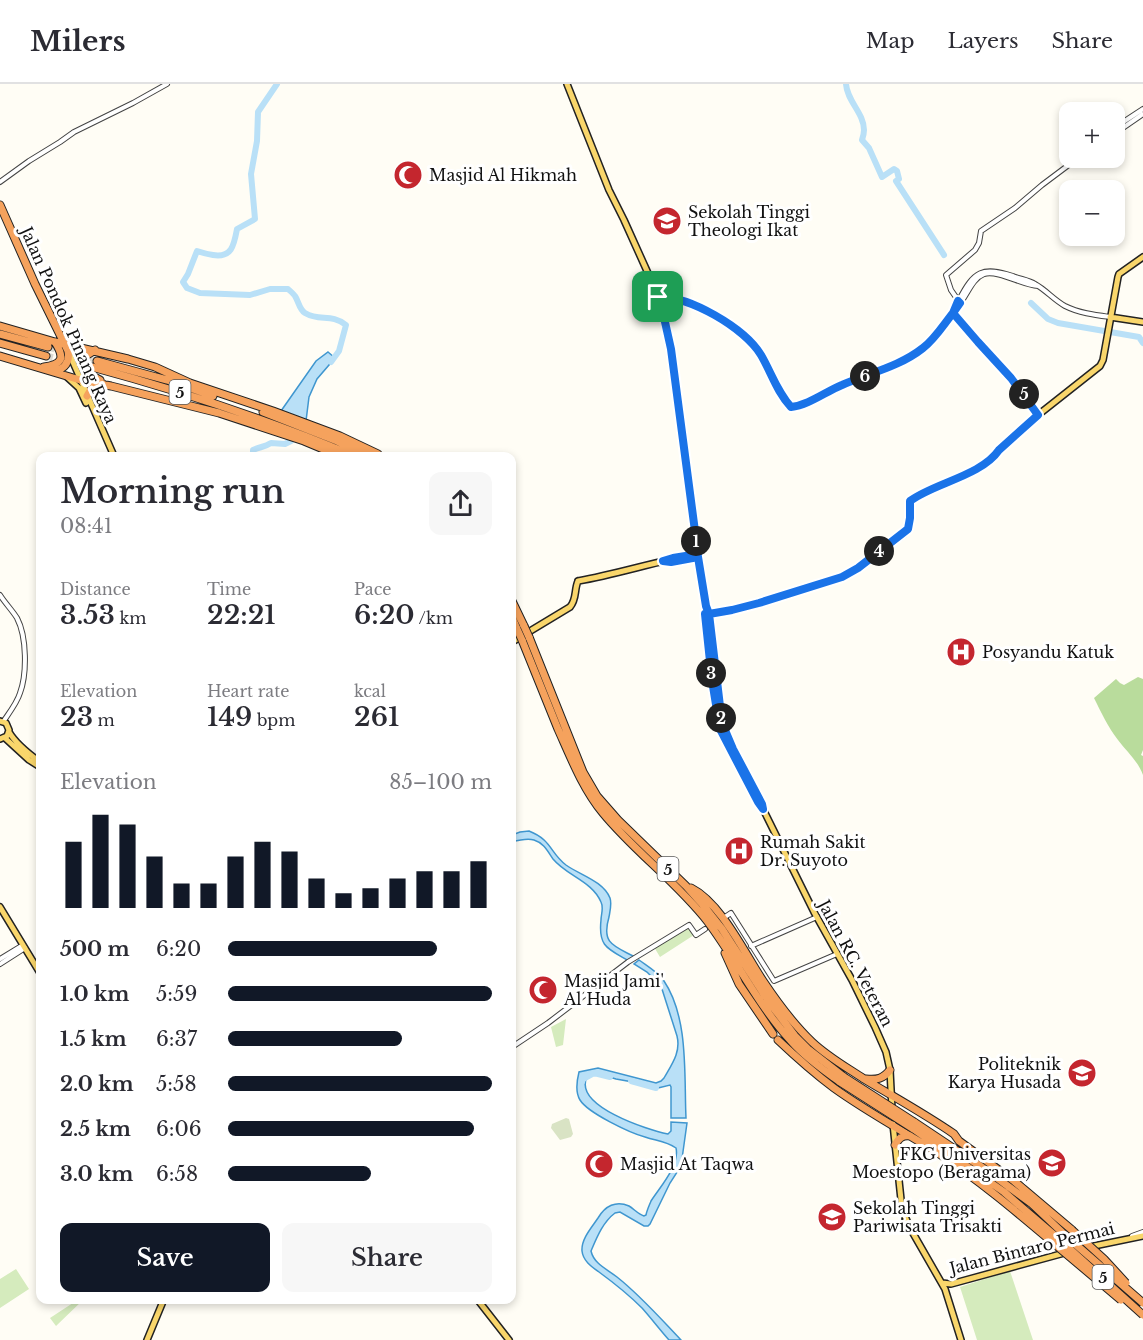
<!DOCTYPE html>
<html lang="en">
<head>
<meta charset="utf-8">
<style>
	:root { --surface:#fff; --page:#f7f7f7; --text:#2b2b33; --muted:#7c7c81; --line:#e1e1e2; --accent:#111827 }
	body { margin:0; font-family:"Libre Baskerville",serif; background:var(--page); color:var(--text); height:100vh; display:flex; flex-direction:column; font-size:22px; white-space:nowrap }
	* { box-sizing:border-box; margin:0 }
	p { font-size:20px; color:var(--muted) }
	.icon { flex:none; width:33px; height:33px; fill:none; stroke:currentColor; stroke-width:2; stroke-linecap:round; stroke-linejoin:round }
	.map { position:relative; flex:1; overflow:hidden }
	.sheet { position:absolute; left:36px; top:368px; width:480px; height:852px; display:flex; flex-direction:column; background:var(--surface); border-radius:12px; box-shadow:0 3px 9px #0003 }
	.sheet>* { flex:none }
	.controls { position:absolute; left:1059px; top:18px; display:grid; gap:12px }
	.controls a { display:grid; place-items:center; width:66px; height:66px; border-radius:12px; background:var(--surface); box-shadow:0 3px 9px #0003; font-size:30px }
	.pin { position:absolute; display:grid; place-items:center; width:51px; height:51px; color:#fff; margin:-26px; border-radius:12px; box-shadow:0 3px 9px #0006 }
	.km { position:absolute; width:30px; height:30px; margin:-15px; border-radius:50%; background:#222; color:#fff; font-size:16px; line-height:30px; text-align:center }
	.round { display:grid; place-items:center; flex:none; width:63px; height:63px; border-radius:12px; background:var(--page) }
	.summary { display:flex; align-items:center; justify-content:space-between; height:102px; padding:0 24px }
	h1 { font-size:33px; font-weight:600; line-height:45px }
	.figures { display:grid; grid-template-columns:repeat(3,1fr); gap:9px; height:102px; padding:6px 24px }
	.figures div { display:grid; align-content:center }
	.figures b { font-size:26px; font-weight:600 }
	.figures small { font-size:16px; font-weight:400 }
	.figures p { font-size:16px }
	.chart { height:168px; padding:12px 24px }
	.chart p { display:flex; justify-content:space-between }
	.chart svg { width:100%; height:108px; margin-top:6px; stroke:var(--accent); stroke-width:6 }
	.primary-button { display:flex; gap:12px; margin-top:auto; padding:12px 24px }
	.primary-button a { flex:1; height:69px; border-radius:12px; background:var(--accent); color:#fff; font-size:24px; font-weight:600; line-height:69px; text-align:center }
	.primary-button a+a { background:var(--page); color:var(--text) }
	ul { padding:0 24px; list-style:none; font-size:20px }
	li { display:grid; grid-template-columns:96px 72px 1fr; align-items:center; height:45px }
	li i { height:15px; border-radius:8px; background:var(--accent) }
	header { display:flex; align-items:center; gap:36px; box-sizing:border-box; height:84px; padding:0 30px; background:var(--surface); border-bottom:2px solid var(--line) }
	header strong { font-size:28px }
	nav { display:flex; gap:33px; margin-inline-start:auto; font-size:21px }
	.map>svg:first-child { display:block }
	.green { fill:#d5ebbd }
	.forest { fill:#b9dc9c }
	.cemetery { fill:#d9e3c4 }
	.water { fill:#b9e0f7; stroke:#3f96cf; stroke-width:1.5 }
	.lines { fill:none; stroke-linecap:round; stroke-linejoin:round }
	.river { stroke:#b9e0f7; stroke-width:6 }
	.highway-tunnel { stroke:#dbdad3; stroke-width:7; stroke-dasharray:7 3.5; stroke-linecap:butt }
	.minor-casing { stroke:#444; stroke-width:6 }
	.major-casing { stroke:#222; stroke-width:8 }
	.highway-casing { stroke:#222; stroke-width:9 }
	.minor { stroke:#fff; stroke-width:4 }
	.major { stroke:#f9d66b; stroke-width:5 }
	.highway { stroke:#f5a25d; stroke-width:7 }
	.highway-bridge-casing { stroke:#222; stroke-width:9; stroke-linecap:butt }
	.highway-bridge { stroke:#f5a25d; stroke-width:7 }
	.route-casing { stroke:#fff; stroke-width:12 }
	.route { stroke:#1a73e8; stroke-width:8 }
	.labels { text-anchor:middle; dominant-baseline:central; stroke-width:6; stroke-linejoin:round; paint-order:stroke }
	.shield { fill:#fff; stroke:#585858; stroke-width:1.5 }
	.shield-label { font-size:15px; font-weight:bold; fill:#111 }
	.poi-label { font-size:16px; fill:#111; stroke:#fff; text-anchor:start }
	.street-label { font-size:16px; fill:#111; stroke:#fff }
</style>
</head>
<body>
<header>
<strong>Milers</strong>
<nav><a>Map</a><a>Layers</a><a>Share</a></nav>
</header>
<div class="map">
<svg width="1143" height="1256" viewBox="0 0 1143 1256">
	<rect width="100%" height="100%" fill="#fffdf5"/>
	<path class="green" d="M 688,841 L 694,851 L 660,873 L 654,863 Z
		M 566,935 L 563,961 L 556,963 L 551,943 Z
		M 16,1185 L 29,1205 L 0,1224 L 0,1195 Z
		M 1010,1187 L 1033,1256 L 977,1256 L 960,1203 Z
		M 79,1215 L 84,1215 L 56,1242 L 50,1234 Z"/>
	<path class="forest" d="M 1138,593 L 1143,595 L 1143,666 L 1141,671 L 1143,672 L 1143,691 C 1138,677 1127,668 1118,656 C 1108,643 1101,628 1094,614 L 1116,595 L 1120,599 L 1124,601 Z"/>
	<path class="cemetery" d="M 566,1034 L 569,1035 L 573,1050 L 571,1053 L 560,1056 L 551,1044 L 552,1040 Z"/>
	<path class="water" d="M 328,268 L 335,274 L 317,295 L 309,313 L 306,337 L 281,327 L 316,277 Z
		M 529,747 C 552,756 550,769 566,781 C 580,791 603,797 610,814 C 612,820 610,827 609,833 C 601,860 614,862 635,873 L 629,877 C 608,865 598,863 601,836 C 601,830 604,824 601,818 C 592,797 567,792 553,775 C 548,768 544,759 534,756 C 527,754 519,756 512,758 L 512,751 L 520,748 Z
		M 639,876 C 647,882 658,888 664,897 C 689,934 684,992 686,1034 L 671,1034 L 671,1003 L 670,1001 L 658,1004 L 653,1004 L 644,1000 L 616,995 L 599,990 L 592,990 L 587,993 C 573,1022 648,1046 668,1050 L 671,1047 L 671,1038 L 687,1039 L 681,1082 L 670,1099 L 650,1140 L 648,1142 L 644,1142 L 620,1128 L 615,1129 C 603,1138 597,1153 591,1167 C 594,1180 607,1185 617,1193 C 641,1212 660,1234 681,1256 L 669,1256 C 660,1246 651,1234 642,1224 C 629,1211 614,1199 599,1188 C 592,1183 583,1177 582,1167 C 581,1155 592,1143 598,1134 C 605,1122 616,1116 629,1122 C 634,1125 638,1130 644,1132 L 646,1131 C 647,1126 649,1122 651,1117 C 660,1103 680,1081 676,1064 C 666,1057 657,1057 645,1053 C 630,1049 588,1029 580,1016 C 575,1008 577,996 579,988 L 598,984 L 656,999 L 661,997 L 664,994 C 672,980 681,968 677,952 L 661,902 L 647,888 L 634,880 Z"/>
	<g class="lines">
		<path class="river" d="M 277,0 L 258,28 L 257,57 L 251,90 L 255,135 L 237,145 C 234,161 232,174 213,171 C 207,170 203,169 197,167 L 188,190 L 183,198 L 187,204 L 200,209 L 250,211 L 270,205 L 288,205 C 289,206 295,211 295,212 C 299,218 299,225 305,229 C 320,238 331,229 346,241 L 339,267 L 331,278
			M 846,0 C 847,17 864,29 864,46 C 864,50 863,53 862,56 L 869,64 L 882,93 L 894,85 L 897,87 L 899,95 L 896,97 L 944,171
			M 1031,219 L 1048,235 L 1058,239 L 1139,253 L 1143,259
			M 253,372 L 253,366 C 259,363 265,363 271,359 L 285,360 L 291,357 L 293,348
			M 631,997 L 656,1004
			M 582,998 L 583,995 L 594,989 L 610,993"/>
		<path class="highway-tunnel" d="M 48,263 L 97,277
			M 46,272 L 86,282"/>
		<g class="minor-casing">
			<path id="minor" d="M 1114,44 L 1143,25
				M 1114,50 L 1143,30
				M 0,98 L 29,77 L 60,58 L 74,48 L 133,19 L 167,0
				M 658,213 C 688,211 745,244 761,270 C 771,288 777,308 791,323 C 807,322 822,310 837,303 C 864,290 905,283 927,261 C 940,248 950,232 961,218 C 968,209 973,194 984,190 C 999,186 1022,201 1038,202
				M 959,216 C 974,187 982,182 1013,192 C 1020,195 1029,196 1035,200 C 1046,206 1054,216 1065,222 C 1079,229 1095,231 1110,233
				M 960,219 L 951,206 L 946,191 L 975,166 L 979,159 L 981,147 L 1015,124 L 1042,101 L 1078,74
				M 953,229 L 978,258 L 1011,294 L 1038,331
				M 0,511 C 5,519 12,526 17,534 C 27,553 27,590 20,609 C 17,619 9,629 3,638
				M 725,833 L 731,829 L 774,897 L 837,870
				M 751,862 L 817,833
				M 0,875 L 23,861
				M 0,880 L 25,864
				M 512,963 L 548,939 L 628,878 L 689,841 L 696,851 L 705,845
				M 1132,1152 L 1143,1148"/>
		</g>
		<g class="major-casing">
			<path id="major" d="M 567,0 L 609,106 L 624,136 L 656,207 L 665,238 L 671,265 L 697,470 L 706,524
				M 1110,233 L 1143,238
				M 69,269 L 114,372
				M 67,293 L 79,304 L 86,319
				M 578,497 C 618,490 657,477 697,470
				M 706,522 L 705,530 L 712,596 L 720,645 L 760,721 L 763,725 L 814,828 L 852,896 L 875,943 L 886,968 L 890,986 L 892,1025
				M 705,530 L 732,526 L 759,519 L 842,493 L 858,484 L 904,450 L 909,442 L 910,417 L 915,413 C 938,403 985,386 999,366 L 1038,331 L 1100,282 L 1103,276 L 1118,193 L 1119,190 L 1143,173
				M 512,558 L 570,523 C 577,515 574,506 578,497
				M 714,575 L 719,622
				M 0,637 L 6,639 L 9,646 L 7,652 L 0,655
				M 9,648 C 16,660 29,670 40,678
				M 5,654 L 29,676 L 40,683
				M 0,823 L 40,889
				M 893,1040 L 902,1125 L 910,1144 L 945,1205 L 961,1256
				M 1089,1163 L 1143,1152
				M 942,1199 L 951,1200 L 1068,1168
				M 477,1215 L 509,1256
				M 147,1256 L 164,1215"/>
		</g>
		<g class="highway-casing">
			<path id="highway" d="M 0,121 L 35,200 L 68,267 C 70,278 65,285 54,287
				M 0,242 L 55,258 L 128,275 L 155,283 L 190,299 L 273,327 L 340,352 L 378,370
				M 0,250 L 48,263
				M 0,259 L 46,272
				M 95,266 L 84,273 L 82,281 L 87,289 L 100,296
				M 0,272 L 80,296 L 111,302 L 219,329 L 304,357 L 340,372
				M 97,277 L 167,296 L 213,312
				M 44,283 C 63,280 65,274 55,258
				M 92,283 C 181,307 269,336 354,372
				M 87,312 L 91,305 L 103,300
				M 263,328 L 337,357 L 369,372
				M 512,517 L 524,542
				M 512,533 L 517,545
				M 529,553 L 583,688 L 597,712 L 618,736 L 686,802 L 703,821 L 722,845 L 769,918 L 795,952 L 808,965 L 844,993
				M 522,556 C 534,586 546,616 558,645 C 571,674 583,705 603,729 C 635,768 677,798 708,838 C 737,877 758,921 791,957 C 805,973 823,986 840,998
				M 691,804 C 721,819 745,870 763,897 C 777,918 793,940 812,958 C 828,973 846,983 864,995 C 894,1013 925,1030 954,1050 L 959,1057 L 1014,1097 L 1072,1146
				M 725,869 L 739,900 L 773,950
				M 778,956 C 796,973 814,989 834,1004 C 866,1027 901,1046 935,1067 C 978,1095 1018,1129 1057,1162
				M 866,995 C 877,996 883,995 890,986
				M 914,1038 L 989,1088 L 1032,1120 L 1066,1152
				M 912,1044 L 1004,1108 L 1061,1157
				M 895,1061 C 899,1054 902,1051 910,1052"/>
		</g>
		<use href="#minor" class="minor"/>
		<use href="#major" class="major"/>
		<use href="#highway" class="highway"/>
		<g class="highway-bridge-casing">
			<path id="highway-bridge" d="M 524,542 L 529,553
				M 517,545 L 522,556
				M 844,993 L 914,1038
				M 840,998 L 912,1044
				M 1072,1146 L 1104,1175 L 1126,1199
				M 1066,1152 L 1143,1219
				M 1061,1157 L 1143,1231
				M 1057,1162 L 1121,1216"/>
		</g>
		<use href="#highway-bridge" class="highway-bridge"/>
	</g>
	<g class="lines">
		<g class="route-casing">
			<path id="route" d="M 658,213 L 665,238 L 671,265 L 698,470 L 673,474 L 663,477 L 671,478 L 698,473 L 706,522 L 709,530 L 722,639 L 733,665 L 762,720 L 763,725 L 758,718 L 720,645 L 712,596 L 705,530 L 709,530 L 732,526 L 759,519 L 842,493 L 858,484 L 908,445 L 910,434 L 910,417 C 934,399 981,392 999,366 L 1038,331 L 1011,294 L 978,258 L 953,229 L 958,217 L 960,219 L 953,229 C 944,240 935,255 923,264 C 899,283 869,289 842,301 C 825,308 809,321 791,323 C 777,308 771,288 761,271 C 745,244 688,211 658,213"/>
		</g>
		<use href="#route" class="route"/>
	</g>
	<defs>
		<g id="mosque-disc" transform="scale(1.5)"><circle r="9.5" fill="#c4262e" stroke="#fff"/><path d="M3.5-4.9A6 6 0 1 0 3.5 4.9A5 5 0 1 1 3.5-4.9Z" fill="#fff"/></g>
		<g id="university-disc" transform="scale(1.5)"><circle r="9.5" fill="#c4262e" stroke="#fff"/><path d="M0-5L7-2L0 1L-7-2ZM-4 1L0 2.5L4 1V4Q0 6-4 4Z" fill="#fff"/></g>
		<g id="hospital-disc" transform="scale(1.5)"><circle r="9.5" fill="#c4262e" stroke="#fff"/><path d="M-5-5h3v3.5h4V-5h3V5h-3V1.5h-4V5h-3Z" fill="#fff"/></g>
	</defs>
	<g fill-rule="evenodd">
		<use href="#mosque-disc" x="408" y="91"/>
		<use href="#university-disc" x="667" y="137"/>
		<use href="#hospital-disc" x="961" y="568"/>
		<use href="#hospital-disc" x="739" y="767"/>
		<use href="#mosque-disc" x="543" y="906"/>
		<use href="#university-disc" x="1082" y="989"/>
		<use href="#university-disc" x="1052" y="1079"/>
		<use href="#mosque-disc" x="599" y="1080"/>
		<use href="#university-disc" x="832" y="1133"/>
	</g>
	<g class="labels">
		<g class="shield">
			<rect x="169.5" y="296" width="21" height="24" rx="4.5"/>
			<rect x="657.5" y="773" width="21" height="24" rx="4.5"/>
			<rect x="1092.5" y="1181" width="21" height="24" rx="4.5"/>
		</g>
		<g class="shield-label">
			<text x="180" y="308">5</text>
			<text x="668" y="785">5</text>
			<text x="1103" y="1193">5</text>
		</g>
		<g class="poi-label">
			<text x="429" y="91">Masjid Al Hikmah</text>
			<text x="688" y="128">Sekolah Tinggi<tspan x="688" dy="18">Theologi Ikat</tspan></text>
			<text x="982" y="568">Posyandu Katuk</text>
			<text x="760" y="758">Rumah Sakit<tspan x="760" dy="18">Dr. Suyoto</tspan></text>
			<text x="564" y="897">Masjid Jami'<tspan x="564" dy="18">Al Huda</tspan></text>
			<text x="1061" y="980" text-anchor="end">Politeknik<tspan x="1061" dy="18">Karya Husada</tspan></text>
			<text x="1031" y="1070" text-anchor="end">FKG Universitas<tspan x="1031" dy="18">Moestopo (Beragama)</tspan></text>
			<text x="620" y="1080">Masjid At Taqwa</text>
			<text x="853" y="1124">Sekolah Tinggi<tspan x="853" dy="18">Pariwisata Trisakti</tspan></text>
		</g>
		<g class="street-label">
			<text transform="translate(69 241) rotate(66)">Jalan Pondok Pinang Raya</text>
			<text transform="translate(856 879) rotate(62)">Jalan RC. Veteran</text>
			<text transform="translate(1032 1164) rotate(-14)">Jalan Bintaro Permai</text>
		</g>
	</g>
</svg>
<div class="controls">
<a>+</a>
<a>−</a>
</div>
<div class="pin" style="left:658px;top:213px;background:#1e9e55"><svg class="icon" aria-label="arrive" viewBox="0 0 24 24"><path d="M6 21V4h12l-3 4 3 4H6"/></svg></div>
<b class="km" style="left:696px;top:457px">1</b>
<b class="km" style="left:721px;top:634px">2</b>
<b class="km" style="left:711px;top:589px">3</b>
<b class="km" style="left:879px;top:467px">4</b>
<b class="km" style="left:1024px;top:310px">5</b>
<b class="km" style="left:865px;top:292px">6</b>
<section class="sheet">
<div class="summary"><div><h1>Morning run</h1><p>08:41</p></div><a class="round"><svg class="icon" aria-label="share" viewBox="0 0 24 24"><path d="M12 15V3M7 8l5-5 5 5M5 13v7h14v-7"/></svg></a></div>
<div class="figures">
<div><p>Distance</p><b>3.53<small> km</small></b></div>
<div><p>Time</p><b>22:21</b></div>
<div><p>Pace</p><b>6:20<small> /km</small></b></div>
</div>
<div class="figures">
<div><p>Elevation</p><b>23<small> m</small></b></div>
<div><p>Heart rate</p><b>149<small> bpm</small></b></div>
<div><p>kcal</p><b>261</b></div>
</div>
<div class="chart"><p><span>Elevation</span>85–100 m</p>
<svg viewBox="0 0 160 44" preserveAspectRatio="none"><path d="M5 44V17M15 44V6M25 44V10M35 44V23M45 44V34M55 44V34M65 44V23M75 44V17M85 44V21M95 44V32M105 44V38M115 44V36M125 44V32M135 44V29M145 44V29M155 44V25"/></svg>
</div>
<ul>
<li><b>500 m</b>6:20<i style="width:79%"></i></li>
<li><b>1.0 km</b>5:59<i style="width:100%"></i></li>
<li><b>1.5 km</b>6:37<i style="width:66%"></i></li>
<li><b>2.0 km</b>5:58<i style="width:100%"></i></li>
<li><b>2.5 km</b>6:06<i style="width:93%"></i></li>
<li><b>3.0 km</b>6:58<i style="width:54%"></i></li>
</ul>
<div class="primary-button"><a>Save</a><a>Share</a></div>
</section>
</div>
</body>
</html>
